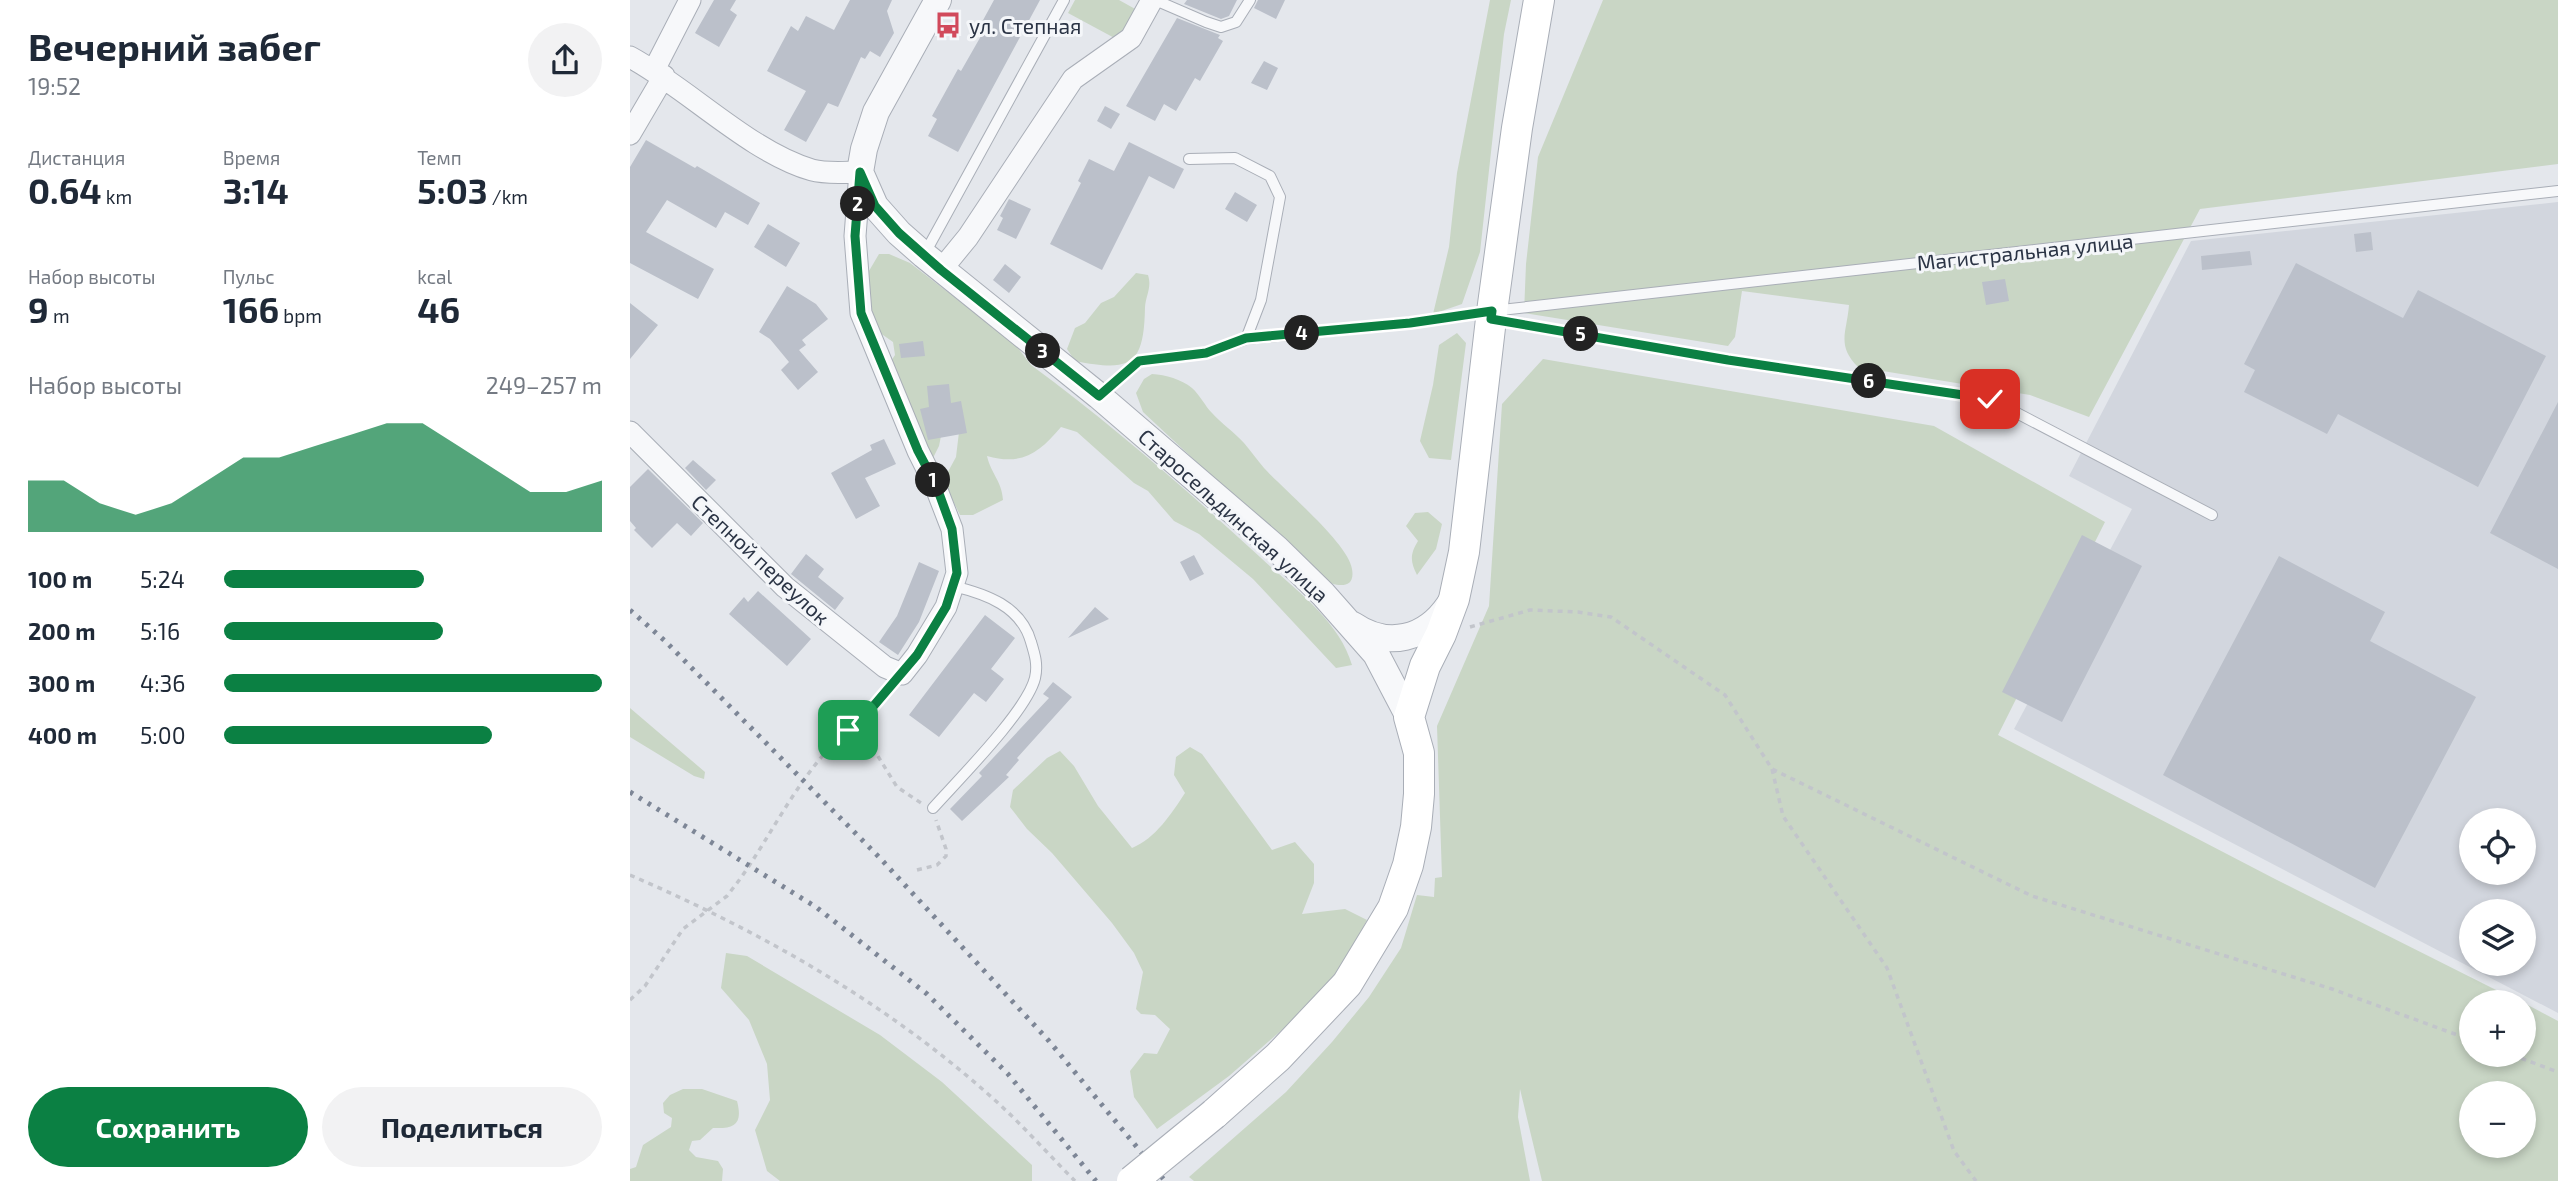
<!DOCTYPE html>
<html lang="ru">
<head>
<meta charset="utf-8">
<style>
	:root { --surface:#fff; --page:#f2f2f3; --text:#1f2937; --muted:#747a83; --accent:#0b8043 }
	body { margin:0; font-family:"Exo 2",sans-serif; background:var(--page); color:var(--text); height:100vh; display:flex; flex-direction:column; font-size:26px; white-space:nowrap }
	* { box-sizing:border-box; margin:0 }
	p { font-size:23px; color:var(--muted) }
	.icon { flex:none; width:38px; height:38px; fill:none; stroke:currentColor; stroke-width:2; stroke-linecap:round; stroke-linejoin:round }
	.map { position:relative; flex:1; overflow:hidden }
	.side { display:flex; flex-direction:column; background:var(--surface); width:630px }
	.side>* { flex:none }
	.buttons { position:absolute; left:1829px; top:808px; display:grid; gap:14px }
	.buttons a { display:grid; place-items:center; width:77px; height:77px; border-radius:50%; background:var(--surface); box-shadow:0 4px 10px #0003; font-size:35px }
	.pin { position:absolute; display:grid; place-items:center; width:60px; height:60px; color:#fff; margin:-30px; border-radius:14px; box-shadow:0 4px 10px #0006 }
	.km { position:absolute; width:35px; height:35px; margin:-18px; border-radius:50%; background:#222; color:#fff; font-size:19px; line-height:35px; text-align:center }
	.round { display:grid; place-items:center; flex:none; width:74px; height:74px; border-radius:37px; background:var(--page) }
	.head { display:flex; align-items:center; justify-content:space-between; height:119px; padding:0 28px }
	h1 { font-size:38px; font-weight:700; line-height:52px }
	.figures { display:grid; grid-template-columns:repeat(3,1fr); gap:10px; height:119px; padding:7px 28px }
	.figures div { display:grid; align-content:center }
	.figures b { font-size:35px; font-weight:700 }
	.figures small { font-size:19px; font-weight:400 }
	.figures p { font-size:19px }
	.chart { height:196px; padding:14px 28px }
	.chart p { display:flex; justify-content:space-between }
	.chart svg { width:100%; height:126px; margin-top:7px; fill:var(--accent); opacity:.7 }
	.primary-button { display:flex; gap:14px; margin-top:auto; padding:14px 28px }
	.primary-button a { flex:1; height:80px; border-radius:42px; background:var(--accent); color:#fff; font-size:28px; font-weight:700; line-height:80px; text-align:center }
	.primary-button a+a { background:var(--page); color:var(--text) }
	ul { padding:0 28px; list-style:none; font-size:23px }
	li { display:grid; grid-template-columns:112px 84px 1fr; align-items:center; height:52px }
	li i { height:18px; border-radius:9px; background:var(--accent) }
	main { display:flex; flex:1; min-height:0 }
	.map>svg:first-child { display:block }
	.built { fill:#d2d6de; fill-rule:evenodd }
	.green { fill:#c9d6c5; fill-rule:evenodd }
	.building { fill:#bbc0ca }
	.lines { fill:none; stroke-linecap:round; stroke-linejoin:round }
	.service-casing { stroke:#a9aeb7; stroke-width:12 }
	.minor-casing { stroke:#a9aeb7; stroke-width:23 }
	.tertiary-casing { stroke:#a9aeb7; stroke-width:28 }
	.secondary-casing { stroke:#a9aeb7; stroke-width:32 }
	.path { stroke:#c2c5cb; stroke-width:3.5; stroke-dasharray:5 5; stroke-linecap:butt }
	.service { stroke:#f7f8fa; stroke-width:10 }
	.minor { stroke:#f7f8fa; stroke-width:21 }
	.tertiary { stroke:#f7f8fa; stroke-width:26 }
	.secondary { stroke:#fff; stroke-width:30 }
	.rail { stroke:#7d8696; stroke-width:5; stroke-dasharray:3.5 7; stroke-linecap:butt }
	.secondary-bridge-casing { stroke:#a9aeb7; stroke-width:32; stroke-linecap:butt }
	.secondary-bridge { stroke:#fff; stroke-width:30 }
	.route-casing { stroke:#fff; stroke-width:14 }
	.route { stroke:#0b8043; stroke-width:9 }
	.labels { text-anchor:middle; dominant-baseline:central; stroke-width:6; stroke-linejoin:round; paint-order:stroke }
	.poi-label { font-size:21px; fill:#2b3445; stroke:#f4f6f9; text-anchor:start }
	.street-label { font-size:21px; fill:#2b3445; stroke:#f4f6f9 }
</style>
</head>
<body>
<main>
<section class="side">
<div class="head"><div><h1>Вечерний забег</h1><p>19:52</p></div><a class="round"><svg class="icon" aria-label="share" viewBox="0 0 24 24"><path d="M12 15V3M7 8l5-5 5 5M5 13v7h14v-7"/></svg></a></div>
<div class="figures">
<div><p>Дистанция</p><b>0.64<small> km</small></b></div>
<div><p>Время</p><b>3:14</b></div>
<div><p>Темп</p><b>5:03<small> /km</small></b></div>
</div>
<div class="figures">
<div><p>Набор высоты</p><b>9<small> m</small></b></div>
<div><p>Пульс</p><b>166<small> bpm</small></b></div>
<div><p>kcal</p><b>46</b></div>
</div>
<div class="chart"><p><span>Набор высоты</span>249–257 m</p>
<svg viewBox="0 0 160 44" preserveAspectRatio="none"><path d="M0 44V26L10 26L20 34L30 38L40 34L50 26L60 18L70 18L80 14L90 10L100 6L110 6L120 14L130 22L140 30L150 30L160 26V44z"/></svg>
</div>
<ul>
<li><b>100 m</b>5:24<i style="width:53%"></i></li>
<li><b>200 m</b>5:16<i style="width:58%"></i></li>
<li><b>300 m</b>4:36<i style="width:100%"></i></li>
<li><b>400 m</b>5:00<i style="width:71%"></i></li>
</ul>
<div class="primary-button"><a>Сохранить</a><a>Поделиться</a></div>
</section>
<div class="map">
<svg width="1928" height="1181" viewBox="0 0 1928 1181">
	<rect width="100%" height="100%" fill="#e4e7ec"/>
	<path class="built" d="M 1928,202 L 1928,1013 L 1384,729 L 1502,509 L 1439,476 L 1561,241 ZM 1841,821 L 1894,821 L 1894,873 L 1841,873 ZM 1841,912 L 1894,912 L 1894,964 L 1841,964 Z"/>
	<path class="green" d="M 445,0 L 489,0 L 507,10 L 490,41 L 438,13 Z
		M 860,0 L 881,0 L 874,34 L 850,252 L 832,304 L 803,314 L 819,247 L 827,173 Z
		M 973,0 L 1928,0 L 1928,164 L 1570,209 L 1459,417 L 1400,395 L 1228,367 C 1206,345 1217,332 1219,305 L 1112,291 L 1105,337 L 1098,346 L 894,313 L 896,264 L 908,157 Z
		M 249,254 L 259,254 L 280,263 L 384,343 L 401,365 C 481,424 557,490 630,557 C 663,588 709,620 722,665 L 706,668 L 623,579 L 569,534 L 544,521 L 518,491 L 504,483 L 447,432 L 431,427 C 409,453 392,466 357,456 C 361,474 372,481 373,500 L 343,515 L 330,515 L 313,481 L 326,457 L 329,432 L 312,431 L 309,446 L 301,462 L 257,367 L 265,355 L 263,342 L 243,328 L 244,321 L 236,276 Z
		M 506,273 L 518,275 C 522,287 516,295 515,307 C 514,366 501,372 445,361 L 437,349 L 445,328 L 455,323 L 471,303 L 484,297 Z
		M 827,333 L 836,343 L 821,460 L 799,458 L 790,441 L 803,385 L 809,345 Z
		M 913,359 L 1304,426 L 1475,522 L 1368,735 L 1645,879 L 1892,1003 L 1841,1003 L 1841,1055 L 1894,1055 L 1894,1003 L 1928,1021 L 1928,1181 L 912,1181 L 890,1089 L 888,1117 L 900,1181 L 564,1181 L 559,1177 L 656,1092 L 702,1042 L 739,997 L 771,948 L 787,895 L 804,897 L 805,878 L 812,877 L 807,726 L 859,606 L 872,404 ZM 1841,1094 L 1894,1094 L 1894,1146 L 1841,1146 Z
		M 522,374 C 536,375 551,379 562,388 C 570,395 575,406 582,413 C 592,424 604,432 614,443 C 621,451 627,460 634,468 C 653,489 719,544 722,569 C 726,591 705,586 693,580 L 513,412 L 506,393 L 514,379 Z
		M 798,512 L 812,524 L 806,549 L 787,575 C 780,561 780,554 788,541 L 776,526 L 785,513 Z
		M 0,708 L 75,772 L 74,779 L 64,776 L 0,737 Z
		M 560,747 L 572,754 L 642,850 L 665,842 L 684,864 L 684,883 L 672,914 L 715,909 L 737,920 L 721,950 L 698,985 L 653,1029 L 599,1076 L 527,1129 L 504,1097 L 500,1071 L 514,1053 L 527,1054 L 540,1029 L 525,1015 L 511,1014 L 506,1009 L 513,972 L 504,953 L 482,923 L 422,853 L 397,829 L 380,807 L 383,790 L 417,758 L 430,751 L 444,766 L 468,806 L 502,848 C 525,839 542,813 555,793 L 544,775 L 546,757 Z
		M 96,953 L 117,956 L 250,1035 L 312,1082 L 402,1165 L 402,1181 L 150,1181 L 137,1171 L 125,1130 L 140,1100 L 137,1064 L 119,1020 L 91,988 Z
		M 53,1089 L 72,1089 L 107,1101 C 113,1124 105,1129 83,1128 L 70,1140 L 62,1141 L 59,1150 L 66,1157 L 88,1161 L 93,1169 L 92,1181 L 0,1181 L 0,1169 L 6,1167 L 13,1145 L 41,1127 L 42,1118 L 34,1113 L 33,1103 L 40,1095 Z"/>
	<path class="building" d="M 84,0 L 106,0 L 100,10 L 107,15 L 89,47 L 65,33 Z
		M 220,0 L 262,0 L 257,11 L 264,33 L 250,57 L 240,51 L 235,59 L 231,57 L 208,107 L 198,103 L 176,142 L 154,130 L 176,91 L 137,71 L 161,26 L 168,31 L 176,16 L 204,30 Z
		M 364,0 L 410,0 L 328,152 L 298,136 L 307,119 L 302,116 L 328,69 L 331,71 L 351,36 L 346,33 Z
		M 557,0 L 607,0 L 599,16 L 591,19 L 554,4 Z
		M 628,0 L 655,0 L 646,19 L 624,8 Z
		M 547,18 L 590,35 L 588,38 L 593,41 L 570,81 L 565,78 L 546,111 L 534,104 L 525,121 L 496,106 Z
		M 634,61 L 648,68 L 637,90 L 621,83 Z
		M 475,106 L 490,114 L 481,129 L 467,121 Z
		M 16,140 L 65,168 L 67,166 L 130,203 L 118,225 L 95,212 L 86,228 L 37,200 L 16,232 L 84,269 L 68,299 L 0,263 L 0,167 Z
		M 499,142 L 554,169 L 544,189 L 519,176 L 472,270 L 420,244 L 451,183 L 448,181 L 459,159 L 484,171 Z
		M 605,192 L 627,205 L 617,222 L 595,209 Z
		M 379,199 L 401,209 L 386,239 L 367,230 L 373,218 L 370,216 Z
		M 138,224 L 170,243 L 156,267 L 124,247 Z
		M 1741,232 L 1743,250 L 1726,252 L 1724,234 Z
		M 1620,251 L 1622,265 L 1572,270 L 1571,256 Z
		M 1666,263 L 1773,318 L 1788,290 L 1916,356 L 1848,487 L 1708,414 L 1697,434 L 1614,392 L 1625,370 L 1614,364 Z
		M 375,264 L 391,277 L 379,293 L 363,280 Z
		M 1375,279 L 1379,301 L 1356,305 L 1352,282 Z
		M 157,286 L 186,304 L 198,319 L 172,340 L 176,345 L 169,350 L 188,372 L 168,390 L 151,370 L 159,362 L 140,339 L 129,332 Z
		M 0,303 L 28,325 L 0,359 Z
		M 293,341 L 295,356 L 271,358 L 269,344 Z
		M 319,384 L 321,403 L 331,401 L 337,433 L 298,440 L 290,409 L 299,407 L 297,386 Z
		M 1928,402 L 1928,569 L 1860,533 Z
		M 254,439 L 266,464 L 235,478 L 250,506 L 226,519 L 201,473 L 242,450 L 240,445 Z
		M 63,460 L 86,480 L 76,490 L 55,468 Z
		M 18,469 L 73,523 L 61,536 L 47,523 L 22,548 L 4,530 L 6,528 L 0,521 L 0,487 Z
		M 1452,535 L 1512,566 L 1432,722 L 1372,692 Z
		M 176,554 L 194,569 L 188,577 L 214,598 L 205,610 L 161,574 Z
		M 564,555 L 574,574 L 560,581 L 550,562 Z
		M 1649,556 L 1755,612 L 1740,641 L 1846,697 L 1745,888 L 1533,775 Z
		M 289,562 L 309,571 L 289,622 L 268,655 L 249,642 L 267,616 Z
		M 128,591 L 181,639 L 157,666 L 99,614 L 114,597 L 118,602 Z
		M 465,607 L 479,619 L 438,638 Z
		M 355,615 L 385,638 L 361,669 L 374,679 L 356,702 L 344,693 L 309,737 L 279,715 Z
		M 423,682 L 442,697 L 387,758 L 389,760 L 376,775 L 379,777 L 332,821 L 320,809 L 352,776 L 349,773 L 419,698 L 413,694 Z"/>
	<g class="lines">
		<g class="service-casing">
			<path id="service" d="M 525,0 L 576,22 L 591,27 L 606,22 L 620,0
				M 559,159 L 605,158 L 640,176 L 650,197 L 631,300 L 616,339
				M 294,255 L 434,0
				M 863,319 L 1098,360 L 1360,399 L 1582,515
				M 469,396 L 509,361 L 576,353 L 616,339 L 780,323 L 862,311 L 1928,191
				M 303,808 C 328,780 397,711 405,678 C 408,665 405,655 401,642 C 391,606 356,594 323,586"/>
		</g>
		<g class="minor-casing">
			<path id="minor" d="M 0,57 C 59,89 120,152 182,170 C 196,174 215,172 230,172 L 225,236 L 231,313 L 288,451 L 305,485 L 322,529 L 327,573 L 316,607 L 287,655 L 272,674 L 255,667 L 155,587 L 0,432
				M 24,70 L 60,0
				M 0,134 L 34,76
				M 311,270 L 338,237 L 443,79 L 501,38 L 522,0"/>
		</g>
		<g class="tertiary-casing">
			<path id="tertiary" d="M 308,0 L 246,112 L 234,149 L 230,172 L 245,206 L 269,233 L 294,255 L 469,396 L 646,548 L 693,594 L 746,654 L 779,717
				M 723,625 C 758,649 796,639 819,605"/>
		</g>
		<g class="secondary-casing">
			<path id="secondary" d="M 584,1114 L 648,1057 L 717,984 L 763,908 L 778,865 L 786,827 L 789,794 L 789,753 L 779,717 L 795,666 L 811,634 L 824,599 L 834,552 L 861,319 L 887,128 L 909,0"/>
		</g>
		<path class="path" d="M 840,627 L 900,610 L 948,612 L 981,617 L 1095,695 L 1142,769 L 1402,896 L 1702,989 L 1841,1040
			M 258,689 C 247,702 230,714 233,732 L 267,787 L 291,803
			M 1142,769 L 1153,816 L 1257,968 L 1324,1151 L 1346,1181
			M 287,870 L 307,865 L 316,856 L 316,849 L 306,820
			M 0,875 C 129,931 252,1000 358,1094 C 389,1121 416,1152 445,1181
			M 0,1000 L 15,986 L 53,929 L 97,896 L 107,883 C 142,837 181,748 232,723
			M 1882,1055 L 1928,1072"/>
		<use href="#service" class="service"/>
		<use href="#minor" class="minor"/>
		<use href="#tertiary" class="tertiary"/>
		<use href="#secondary" class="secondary"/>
		<path class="rail" d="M 0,610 L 35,641 L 249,857 L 419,1041 L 535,1181
			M 0,792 L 186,907 L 297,994 L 378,1074 L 466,1181"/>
		<g class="secondary-bridge-casing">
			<path id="secondary-bridge" d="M 502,1181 L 584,1114"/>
		</g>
		<use href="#secondary-bridge" class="secondary-bridge"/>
	</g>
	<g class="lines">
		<g class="route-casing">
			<path id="route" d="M 218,730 L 232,723 L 235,716 L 287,655 L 316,607 L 327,573 L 322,529 L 306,485 L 288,451 L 231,313 L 225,236 L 230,172 L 245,206 L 269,233 L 311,270 L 469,396 L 509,361 L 576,353 L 616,338 L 780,323 L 862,311 L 861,319 L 1098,360 L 1360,399"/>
		</g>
		<use href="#route" class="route"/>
	</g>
	<defs>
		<g id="bus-bare" transform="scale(2.1)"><path d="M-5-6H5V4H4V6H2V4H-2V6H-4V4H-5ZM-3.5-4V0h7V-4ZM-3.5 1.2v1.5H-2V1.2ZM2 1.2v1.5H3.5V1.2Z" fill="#d1495b" stroke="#f4f6f9" stroke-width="2.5" paint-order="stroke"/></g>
	</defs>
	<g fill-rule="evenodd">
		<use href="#bus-bare" x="318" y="25"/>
	</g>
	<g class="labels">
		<g class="poi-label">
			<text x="339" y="25">ул. Степная</text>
		</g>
		<g class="street-label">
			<text transform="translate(1395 251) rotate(-6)">Магистральная улица</text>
			<text transform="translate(604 515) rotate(42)">Старосельдинская улица</text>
			<text transform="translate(131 559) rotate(43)">Степной переулок</text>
		</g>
	</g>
</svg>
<div class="buttons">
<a><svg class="icon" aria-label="locate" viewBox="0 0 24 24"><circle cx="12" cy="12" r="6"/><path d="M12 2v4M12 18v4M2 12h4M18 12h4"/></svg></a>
<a><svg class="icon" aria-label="layers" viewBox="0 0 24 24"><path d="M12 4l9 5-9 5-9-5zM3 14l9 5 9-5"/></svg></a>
<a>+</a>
<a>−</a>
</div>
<div class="pin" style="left:218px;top:730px;background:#1e9e55"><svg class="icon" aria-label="arrive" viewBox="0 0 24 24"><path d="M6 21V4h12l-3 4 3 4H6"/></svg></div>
<div class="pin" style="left:1360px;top:399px;background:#d93025"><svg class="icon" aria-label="check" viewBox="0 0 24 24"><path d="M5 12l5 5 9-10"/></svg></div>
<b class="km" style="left:303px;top:480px">1</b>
<b class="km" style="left:228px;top:204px">2</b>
<b class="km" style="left:413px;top:351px">3</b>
<b class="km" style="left:672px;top:333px">4</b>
<b class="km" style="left:951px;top:334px">5</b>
<b class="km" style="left:1239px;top:381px">6</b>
</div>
</main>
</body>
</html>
